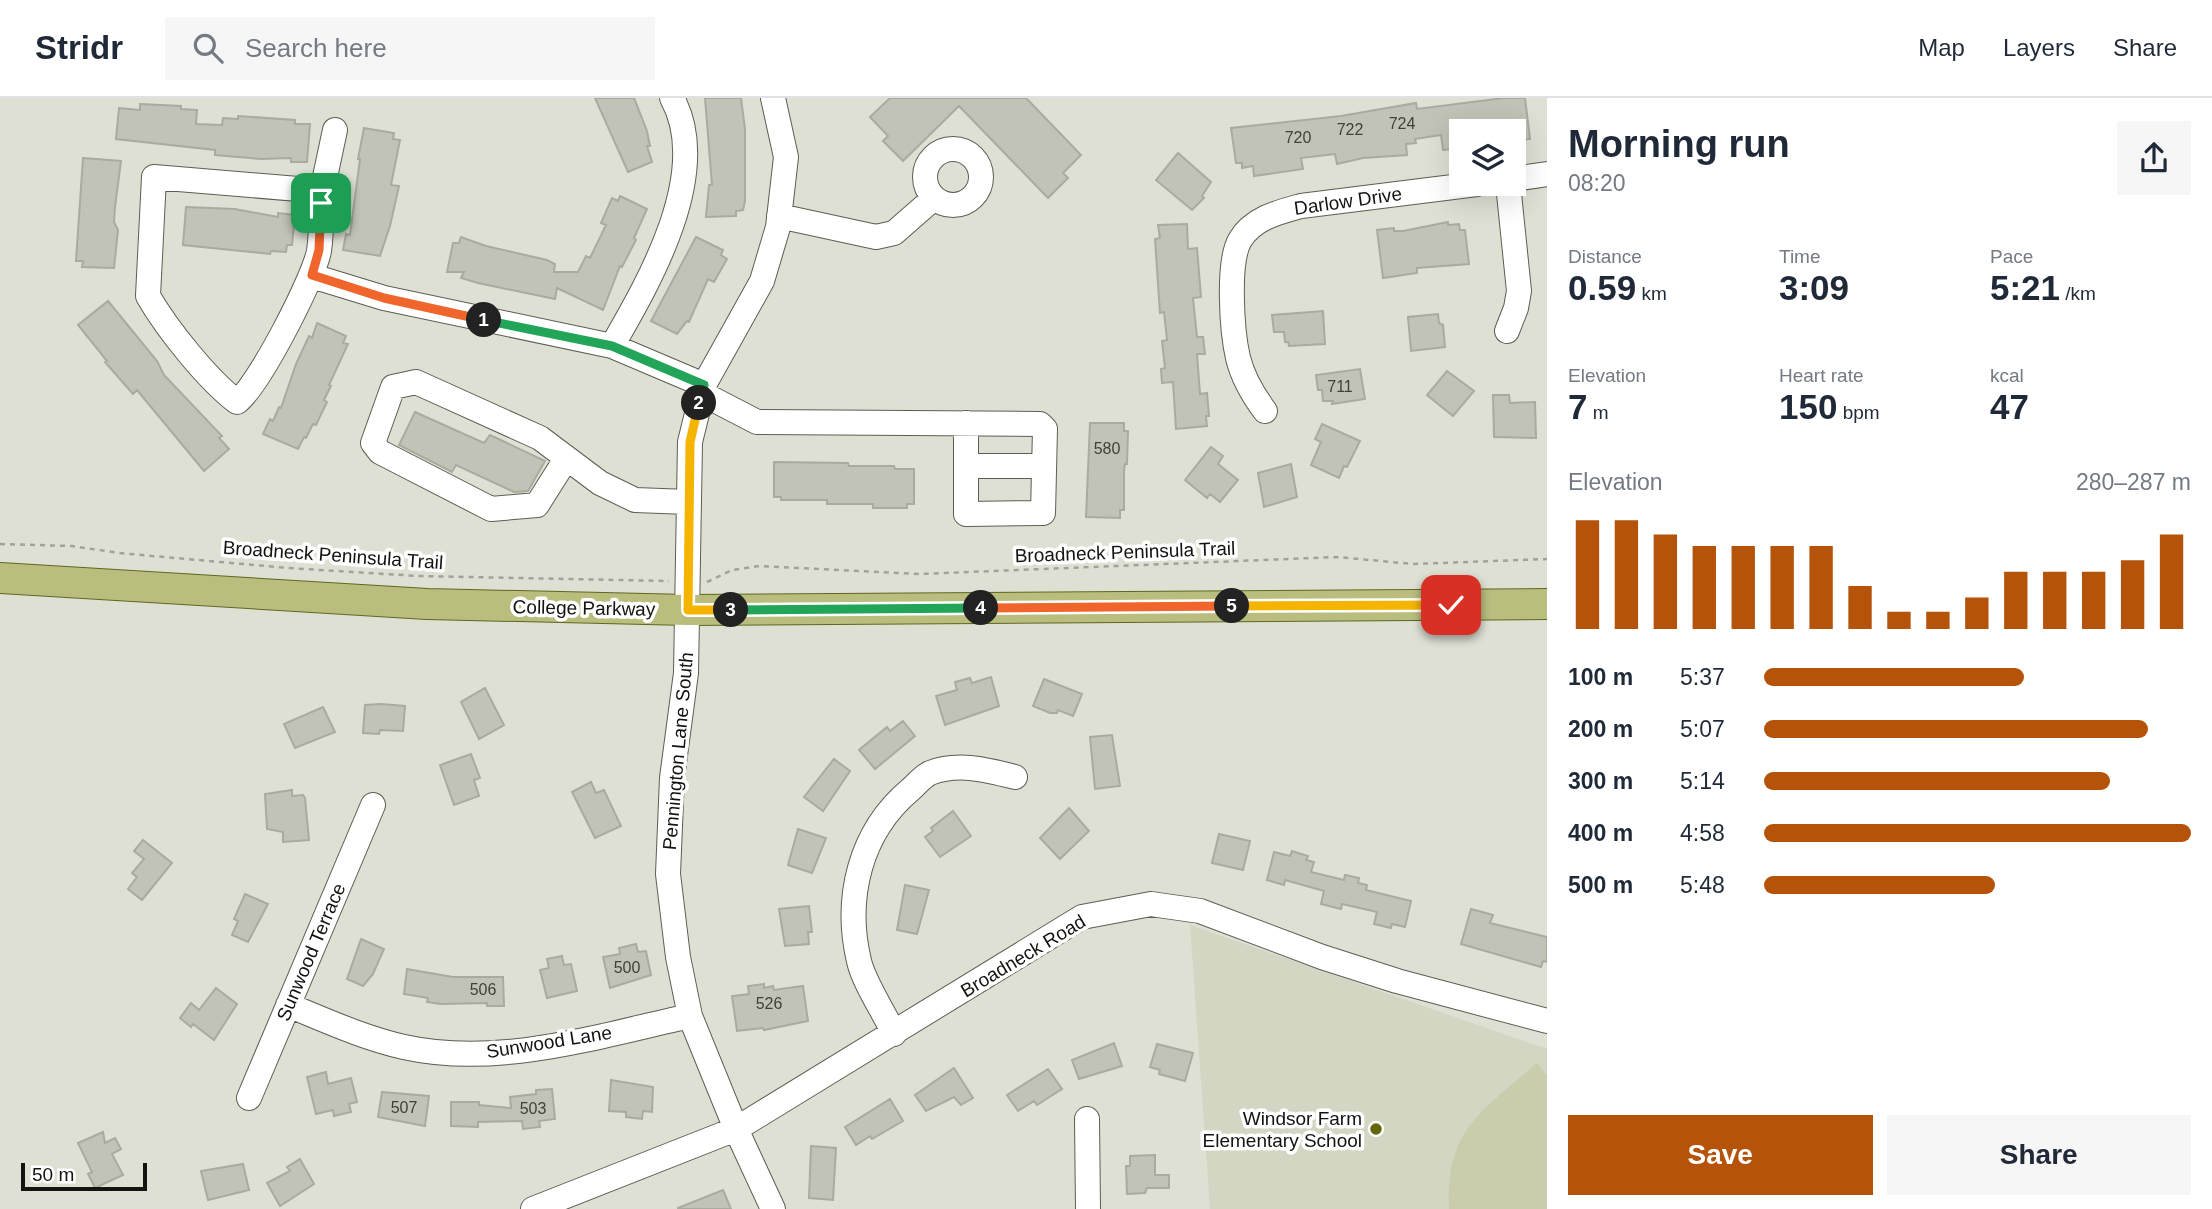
<!DOCTYPE html>
<html lang="en">
<head>
<meta charset="utf-8">
<style>
	:root { --surface:#fff; --page:#f6f6f7; --text:#1f2937; --muted:#747a83; --line:#e0e1e3; --accent:#b45309 }
	body { margin:0; font-family:Arial,sans-serif; background:var(--page); color:var(--text); height:100vh; display:flex; flex-direction:column; font-size:26px; white-space:nowrap }
	* { box-sizing:border-box; margin:0 }
	p { font-size:23px; color:var(--muted) }
	.icon { flex:none; width:38px; height:38px; fill:none; stroke:currentColor; stroke-width:2; stroke-linecap:round; stroke-linejoin:round }
	.map { position:relative; flex:1; overflow:hidden }
	.panel { display:flex; flex-direction:column; background:var(--surface); width:665px }
	.panel>* { flex:none }
	.controls { position:absolute; left:1449px; top:21px; display:grid; gap:14px }
	.controls a { display:grid; place-items:center; width:77px; height:77px; border-radius:0px; background:var(--surface); box-shadow:0 7px 28px #0002; font-size:35px }
	.scale { position:absolute; left:21px; bottom:18px; width:126px; box-sizing:border-box; padding-left:7px; border:4px solid #131410; border-top:0; font-size:19px; line-height:24px; white-space:nowrap; color:#131410; -webkit-text-stroke:5px #fff; paint-order:stroke }
	.pin { position:absolute; display:grid; place-items:center; width:60px; height:60px; color:#fff; margin:-30px; border-radius:14px; box-shadow:0 4px 10px #0006 }
	.km { position:absolute; width:35px; height:35px; margin:-18px; border-radius:50%; background:#222; color:#fff; font-size:19px; line-height:35px; text-align:center }
	.round { display:grid; place-items:center; flex:none; width:74px; height:74px; border-radius:0px; background:var(--page) }
	.head { display:flex; align-items:center; justify-content:space-between; height:119px; padding:0 21px }
	h1 { font-size:38px; font-weight:600; line-height:52px }
	.figures { display:grid; grid-template-columns:repeat(3,1fr); gap:10px; height:119px; padding:7px 21px }
	.figures div { display:grid; align-content:center }
	.figures b { font-size:35px; font-weight:600 }
	.figures small { font-size:19px; font-weight:400 }
	.figures p { font-size:19px }
	.chart { height:196px; padding:14px 21px }
	.chart p { display:flex; justify-content:space-between }
	.chart svg { width:100%; height:126px; margin-top:7px; stroke:var(--accent); stroke-width:6 }
	.button { display:flex; gap:14px; margin-top:auto; padding:14px 21px }
	.button a { flex:1; height:80px; border-radius:0px; background:var(--accent); color:#fff; font-size:28px; font-weight:600; line-height:80px; text-align:center }
	.button a+a { background:var(--page); color:var(--text) }
	ul { padding:0 21px; list-style:none; font-size:23px }
	li { display:grid; grid-template-columns:112px 84px 1fr; align-items:center; height:52px }
	li i { height:18px; border-radius:9px; background:var(--accent) }
	header { display:flex; align-items:center; gap:42px; box-sizing:border-box; height:98px; padding:0 35px; background:var(--surface); border-bottom:2px solid var(--line) }
	header strong { font-size:33px }
	nav { display:flex; gap:38px; margin-inline-start:auto; font-size:24px }
	.search { width:490px; height:63px; background:var(--page); display:flex; align-items:center; gap:18px; box-sizing:border-box; padding:0 24px; border-radius:0px; color:var(--muted); font-size:26px }
	main { display:flex; flex:1; min-height:0 }
	.map>svg:first-child { display:block }
	.built { fill:#d3d6c2 }
	.green { fill:#c9cdac }
	.building { fill:#c1c3b7; stroke:#a9ab9f; stroke-width:2 }
	.lines { fill:none; stroke-linecap:round; stroke-linejoin:round }
	.minor-casing { stroke:#5d5e53; stroke-width:26 }
	.major-casing { stroke:#606720; stroke-width:32 }
	.path { stroke:#a1a399; stroke-width:2.5; stroke-dasharray:5 5; stroke-linecap:butt }
	.minor { stroke:#fff; stroke-width:24 }
	.major { stroke:#b9be7f; stroke-width:30 }
	.split-1-casing { stroke:#fff; stroke-width:14 }
	.split-2-casing { stroke:#fff; stroke-width:14 }
	.split-3-casing { stroke:#fff; stroke-width:14 }
	.split-4-casing { stroke:#fff; stroke-width:14 }
	.split-5-casing { stroke:#fff; stroke-width:14 }
	.split-6-casing { stroke:#fff; stroke-width:14 }
	.split-1 { stroke:#f0652b; stroke-width:9 }
	.split-2 { stroke:#22a559; stroke-width:9 }
	.split-3 { stroke:#f5b400; stroke-width:9 }
	.split-4 { stroke:#22a559; stroke-width:9 }
	.split-5 { stroke:#f0652b; stroke-width:9 }
	.split-6 { stroke:#f5b400; stroke-width:9 }
	.poi-dot { fill:#626808; stroke:#fff; stroke-width:2.5 }
	.labels { text-anchor:middle; dominant-baseline:central; stroke-width:7; stroke-linejoin:round; paint-order:stroke }
	.number-label { font-size:16px; fill:#3e403a }
	.street-label { font-size:19px; fill:#131410; stroke:#fff }
	.poi-label { font-size:19px; fill:#131410; stroke:#fff; text-anchor:end }
</style>
</head>
<body>
<header>
<strong>Stridr</strong>
<div class="search"><svg class="icon" aria-label="search" viewBox="0 0 24 24"><circle cx="10" cy="10" r="6"/><path d="M15 15l6 6"/></svg>Search here</div>
<nav><a>Map</a><a>Layers</a><a>Share</a></nav>
</header>
<main>
<div class="map">
<svg width="1547" height="1111" viewBox="0 0 1547 1111">
	<rect width="100%" height="100%" fill="#dee0d4"/>
	<path class="built" d="M 1190,827 L 1547,951 L 1547,1111 L 1210,1111 Z"/>
	<path class="green" d="M 1537,965 L 1547,978 L 1547,1111 L 1449,1111 C 1445,1030 1484,1012 1537,965 Z"/>
	<path class="building" d="M 595,0 L 634,0 L 647,33 L 650,48 L 647,48 L 652,64 L 628,74 Z
		M 705,0 L 741,0 L 745,31 L 745,103 L 743,112 L 736,113 L 736,118 L 706,119 L 709,87 L 712,87 Z
		M 890,0 L 1026,0 L 1081,57 L 1063,75 L 1068,80 L 1048,100 L 959,8 L 903,63 L 883,43 L 888,38 L 870,19 Z
		M 1504,0 L 1525,0 L 1530,41 L 1514,43 L 1514,33 L 1461,33 L 1459,50 L 1443,52 L 1441,37 L 1415,41 L 1416,45 L 1406,46 L 1407,57 L 1363,60 L 1337,66 L 1335,56 L 1301,60 L 1303,71 L 1254,78 L 1253,68 L 1242,70 L 1242,65 L 1236,65 L 1231,30 L 1341,18 L 1416,5 L 1417,11 Z
		M 140,6 L 181,8 L 181,11 L 197,12 L 196,26 L 222,27 L 223,20 L 238,21 L 238,18 L 295,22 L 295,26 L 310,26 L 307,64 L 291,64 L 291,60 L 261,61 L 215,57 L 215,52 L 116,41 L 119,10 L 140,12 Z
		M 364,30 L 394,35 L 393,41 L 400,42 L 391,87 L 399,88 L 390,128 L 380,158 L 343,152 L 346,136 L 350,137 L 360,61 L 358,61 Z
		M 1178,55 L 1211,84 L 1202,98 L 1204,100 L 1192,112 L 1156,82 Z
		M 83,60 L 121,63 L 115,109 L 114,124 L 118,132 L 114,170 L 82,169 L 83,163 L 76,163 Z
		M 620,98 L 647,111 L 634,140 L 636,142 L 622,169 L 620,168 L 603,212 L 557,190 L 555,201 L 478,185 L 461,180 L 464,174 L 447,174 L 453,145 L 459,145 L 461,139 L 486,148 L 547,162 L 555,166 L 554,174 L 578,174 L 586,158 L 590,160 L 606,127 L 601,125 L 612,100 L 618,103 Z
		M 186,109 L 235,111 L 278,119 L 278,115 L 295,117 L 292,147 L 287,147 L 286,154 L 271,153 L 270,156 L 183,147 Z
		M 1448,124 L 1448,127 L 1459,126 L 1460,132 L 1465,132 L 1469,166 L 1417,170 L 1417,175 L 1383,180 L 1377,132 L 1394,130 L 1394,133 L 1403,133 Z
		M 1187,126 L 1188,151 L 1197,150 L 1201,199 L 1193,200 L 1197,239 L 1203,239 L 1205,256 L 1197,256 L 1200,296 L 1207,295 L 1209,318 L 1206,318 L 1207,328 L 1176,331 L 1173,284 L 1162,285 L 1161,271 L 1165,270 L 1162,243 L 1167,242 L 1164,214 L 1160,215 L 1155,141 L 1160,140 L 1158,127 Z
		M 696,139 L 723,152 L 721,157 L 727,161 L 714,184 L 708,181 L 689,224 L 687,223 L 677,236 L 651,223 Z
		M 108,203 L 157,263 L 164,277 L 222,338 L 219,340 L 229,351 L 204,373 L 137,292 L 133,296 L 105,264 L 107,263 L 78,227 Z
		M 1323,213 L 1325,246 L 1289,248 L 1288,244 L 1285,244 L 1284,234 L 1274,234 L 1272,217 Z
		M 1438,216 L 1439,225 L 1443,227 L 1445,249 L 1411,253 L 1408,219 Z
		M 317,225 L 346,238 L 343,245 L 348,246 L 329,287 L 331,288 L 324,302 L 327,304 L 316,327 L 313,326 L 306,340 L 304,339 L 298,351 L 263,336 L 270,321 L 273,323 L 279,309 L 281,310 L 296,266 L 309,238 L 312,240 Z
		M 1360,271 L 1365,301 L 1332,306 L 1333,303 L 1323,303 L 1322,292 L 1318,292 L 1316,277 Z
		M 1447,273 L 1474,293 L 1453,318 L 1427,297 Z
		M 1493,297 L 1509,297 L 1510,305 L 1535,304 L 1536,340 L 1494,339 Z
		M 415,314 L 484,345 L 490,337 L 545,363 L 528,393 L 514,394 L 456,367 L 452,374 L 399,347 Z
		M 1090,325 L 1124,325 L 1124,333 L 1128,333 L 1127,366 L 1125,366 L 1124,373 L 1124,412 L 1120,412 L 1120,420 L 1086,419 Z
		M 1322,326 L 1360,343 L 1347,369 L 1344,368 L 1339,380 L 1311,367 L 1321,344 L 1315,341 Z
		M 1211,349 L 1223,358 L 1218,366 L 1238,382 L 1220,404 L 1210,396 L 1207,400 L 1185,382 Z
		M 774,364 L 848,365 L 849,368 L 894,368 L 895,371 L 914,371 L 914,406 L 907,406 L 907,410 L 873,410 L 873,406 L 827,406 L 827,402 L 781,402 L 781,399 L 774,399 Z
		M 1291,366 L 1297,399 L 1264,409 L 1258,375 Z
		M 991,579 L 999,608 L 945,627 L 936,598 L 957,592 L 955,584 L 970,580 L 972,585 Z
		M 1044,581 L 1082,596 L 1073,618 L 1058,612 L 1057,615 L 1050,615 L 1033,608 Z
		M 485,590 L 504,627 L 479,641 L 461,604 Z
		M 381,606 L 405,608 L 403,633 L 380,632 L 379,636 L 363,635 L 365,607 Z
		M 323,609 L 335,634 L 295,650 L 284,626 Z
		M 903,623 L 915,638 L 875,671 L 859,652 L 887,629 L 890,633 Z
		M 1112,637 L 1120,688 L 1095,691 L 1090,639 Z
		M 471,656 L 480,680 L 474,682 L 479,698 L 454,707 L 440,667 Z
		M 834,661 L 850,673 L 823,713 L 804,699 Z
		M 591,684 L 596,695 L 604,692 L 621,728 L 595,740 L 572,694 Z
		M 292,692 L 292,698 L 303,697 L 305,700 L 309,742 L 283,744 L 283,734 L 267,731 L 265,696 Z
		M 1069,710 L 1089,733 L 1060,761 L 1040,740 Z
		M 953,713 L 971,738 L 940,759 L 925,739 L 933,733 L 931,730 Z
		M 798,731 L 826,740 L 812,775 L 788,767 Z
		M 1219,736 L 1250,743 L 1243,772 L 1212,765 Z
		M 143,742 L 172,765 L 142,802 L 128,791 L 137,779 L 132,775 L 144,761 L 134,753 Z
		M 1292,753 L 1308,758 L 1306,762 L 1314,764 L 1311,774 L 1344,782 L 1345,777 L 1359,780 L 1358,785 L 1367,787 L 1366,792 L 1411,803 L 1405,829 L 1392,826 L 1391,830 L 1374,826 L 1377,814 L 1342,806 L 1341,811 L 1321,806 L 1324,793 L 1285,782 L 1284,787 L 1267,782 L 1274,754 L 1290,758 Z
		M 905,787 L 929,792 L 917,836 L 897,832 Z
		M 245,796 L 268,806 L 248,844 L 232,837 L 238,823 L 234,821 Z
		M 809,808 L 812,834 L 808,834 L 809,846 L 785,848 L 779,811 Z
		M 1471,811 L 1493,817 L 1490,825 L 1547,839 L 1547,864 L 1543,863 L 1541,869 L 1461,846 Z
		M 361,841 L 384,851 L 373,876 L 363,888 L 347,881 Z
		M 636,846 L 638,854 L 646,853 L 651,877 L 610,890 L 603,859 L 620,856 L 619,850 Z
		M 562,858 L 564,867 L 571,866 L 577,893 L 547,900 L 540,872 L 549,870 L 547,861 Z
		M 407,871 L 453,879 L 503,879 L 504,908 L 487,908 L 487,905 L 440,906 L 427,904 L 428,900 L 404,896 Z
		M 764,886 L 764,890 L 773,888 L 774,892 L 803,888 L 808,923 L 764,932 L 763,930 L 737,933 L 732,898 L 749,896 L 748,888 Z
		M 216,890 L 237,906 L 214,942 L 193,926 L 191,929 L 180,920 L 191,905 L 199,912 Z
		M 1114,945 L 1122,968 L 1079,981 L 1072,962 Z
		M 1157,946 L 1193,955 L 1185,983 L 1159,976 L 1160,972 L 1150,969 Z
		M 954,970 L 973,1000 L 961,1007 L 954,999 L 926,1013 L 915,997 Z
		M 1048,971 L 1062,991 L 1037,1007 L 1034,1003 L 1018,1013 L 1007,997 Z
		M 326,974 L 328,986 L 351,980 L 357,1004 L 349,1006 L 351,1014 L 334,1018 L 333,1012 L 316,1016 L 307,979 Z
		M 611,982 L 653,989 L 652,1014 L 643,1013 L 642,1021 L 626,1019 L 626,1014 L 609,1013 Z
		M 552,991 L 555,1021 L 539,1023 L 540,1029 L 523,1031 L 522,1023 L 478,1024 L 478,1029 L 451,1028 L 451,1004 L 479,1004 L 479,1007 L 511,1010 L 510,999 L 536,996 L 536,992 Z
		M 382,994 L 429,998 L 425,1028 L 378,1019 Z
		M 890,1001 L 903,1023 L 872,1041 L 870,1038 L 856,1047 L 845,1029 Z
		M 103,1034 L 105,1045 L 115,1040 L 121,1051 L 112,1056 L 123,1077 L 95,1090 L 88,1076 L 92,1074 L 78,1045 Z
		M 811,1048 L 836,1050 L 833,1102 L 809,1100 Z
		M 1155,1057 L 1155,1077 L 1169,1077 L 1169,1090 L 1147,1090 L 1145,1095 L 1127,1096 L 1126,1068 L 1130,1068 L 1130,1058 Z
		M 300,1061 L 314,1086 L 280,1108 L 267,1085 L 290,1073 L 287,1069 Z
		M 243,1066 L 249,1092 L 208,1102 L 201,1073 Z
		M 723,1092 L 731,1111 L 678,1111 L 678,1110 Z"/>
	<g class="lines">
		<g class="minor-casing">
			<path id="minor" d="M 773,0 L 786,59 L 778,129 L 762,183 L 704,287 L 690,344 L 686,575 L 672,680 L 668,776 L 678,859 L 690,918 L 736,1031 L 773,1111
				M925 79a28 28 0 1 1 56 0a28 28 0 1 1-56 0Z
				M 154,79 L 322,93 C 321,112 322,133 319,153 C 314,180 259,287 237,304 C 207,281 167,231 148,198 Z
				M 1514,81 L 1547,76
				M 322,93 L 335,32
				M 779,118 L 876,139 L 894,135 L 934,100
				M 312,178 L 384,200 L 612,248 L 704,287
				M 1507,233 L 1516,210 L 1519,193 L 1508,86
				M 612,248 C 649,184 713,74 672,0
				M 701,295 L 757,324 L 1040,326 L 1045,331 L 1043,415 L 966,416 L 966,325
				M 1265,313 C 1253,297 1243,280 1238,260 C 1232,234 1227,164 1240,142 C 1253,120 1279,114 1301,108 L 1477,86
				M 566,361 L 537,407 L 491,411 L 380,354 L 373,345 L 393,289 L 416,284 L 540,340 L 600,385 L 635,402 L 688,404
				M 966,368 L 1044,368
				M 288,907 C 327,923 364,940 404,949 C 498,970 598,938 690,918
				M 894,936 C 884,914 864,885 859,863 C 844,800 860,734 910,692 C 916,687 923,678 930,675 C 958,664 988,672 1015,679
				M 249,1000 L 373,707
				M 1087,1021 L 1088,1111
				M 533,1111 L 736,1031 L 1082,819 L 1151,806 L 1200,813 L 1322,859 L 1397,883 L 1547,923"/>
		</g>
		<g class="major-casing">
			<path id="major" d="M 0,480 L 427,506 L 688,512 L 1547,506"/>
		</g>
		<path class="path" d="M 0,446 L 72,448 L 119,455 L 288,470 L 418,478 L 669,483
			M 707,484 L 732,472 L 759,468 L 920,476 L 1337,459 L 1413,466 L 1547,461"/>
		<use href="#minor" class="minor"/>
		<use href="#major" class="major"/>
	</g>
	<g class="lines">
		<g class="split-1-casing">
			<path id="split-1" d="M 321,105 L 319,152 L 312,177 L 384,200 L 484,222"/>
		</g>
		<g class="split-2-casing">
			<path id="split-2" d="M 484,222 L 612,248 L 704,287 L 699,305"/>
		</g>
		<g class="split-3-casing">
			<path id="split-3" d="M 699,305 L 690,344 L 688,512 L 731,512"/>
		</g>
		<g class="split-4-casing">
			<path id="split-4" d="M 731,512 L 981,510"/>
		</g>
		<g class="split-5-casing">
			<path id="split-5" d="M 981,510 L 1232,508"/>
		</g>
		<g class="split-6-casing">
			<path id="split-6" d="M 1232,508 L 1451,507"/>
		</g>
		<use href="#split-1" class="split-1"/>
		<use href="#split-2" class="split-2"/>
		<use href="#split-3" class="split-3"/>
		<use href="#split-4" class="split-4"/>
		<use href="#split-5" class="split-5"/>
		<use href="#split-6" class="split-6"/>
	</g>
	<circle class="poi-dot" cx="1376" cy="1031" r="7"/>
	<g class="labels">
		<g class="number-label">
			<text x="1402" y="25">724</text>
			<text x="1350" y="31">722</text>
			<text x="1298" y="39">720</text>
			<text x="1340" y="288">711</text>
			<text x="1107" y="350">580</text>
			<text x="627" y="869">500</text>
			<text x="483" y="891">506</text>
			<text x="769" y="905">526</text>
			<text x="404" y="1009">507</text>
			<text x="533" y="1010">503</text>
		</g>
		<g class="street-label">
			<text transform="translate(1348 103) rotate(-8)">Darlow Drive</text>
			<text transform="translate(1125 454) rotate(-2)">Broadneck Peninsula Trail</text>
			<text transform="translate(333 457) rotate(4)">Broadneck Peninsula Trail</text>
			<text transform="translate(584 510) rotate(1)">College Parkway</text>
			<text transform="translate(678 653) rotate(-85)">Pennington Lane South</text>
			<text transform="translate(311 854) rotate(-67)">Sunwood Terrace</text>
			<text transform="translate(1023 858) rotate(-31)">Broadneck Road</text>
			<text transform="translate(549 944) rotate(-9)">Sunwood Lane</text>
		</g>
		<g class="poi-label">
			<text x="1362" y="1020">Windsor Farm<tspan x="1362" dy="22">Elementary School</tspan></text>
		</g>
	</g>
</svg>
<div class="controls">
<a><svg class="icon" aria-label="layers" viewBox="0 0 24 24"><path d="M12 4l9 5-9 5-9-5zM3 14l9 5 9-5"/></svg></a>
</div>
<div class="scale">50 m</div>
<div class="pin" style="left:321px;top:105px;background:#1e9e55"><svg class="icon" aria-label="arrive" viewBox="0 0 24 24"><path d="M6 21V4h12l-3 4 3 4H6"/></svg></div>
<div class="pin" style="left:1451px;top:507px;background:#d93025"><svg class="icon" aria-label="check" viewBox="0 0 24 24"><path d="M5 12l5 5 9-10"/></svg></div>
<b class="km" style="left:484px;top:222px">1</b>
<b class="km" style="left:699px;top:305px">2</b>
<b class="km" style="left:731px;top:512px">3</b>
<b class="km" style="left:981px;top:510px">4</b>
<b class="km" style="left:1232px;top:508px">5</b>
</div>
<section class="panel">
<div class="head"><div><h1>Morning run</h1><p>08:20</p></div><a class="round"><svg class="icon" aria-label="share" viewBox="0 0 24 24"><path d="M12 15V3M7 8l5-5 5 5M5 13v7h14v-7"/></svg></a></div>
<div class="figures">
<div><p>Distance</p><b>0.59<small> km</small></b></div>
<div><p>Time</p><b>3:09</b></div>
<div><p>Pace</p><b>5:21<small> /km</small></b></div>
</div>
<div class="figures">
<div><p>Elevation</p><b>7<small> m</small></b></div>
<div><p>Heart rate</p><b>150<small> bpm</small></b></div>
<div><p>kcal</p><b>47</b></div>
</div>
<div class="chart"><p><span>Elevation</span>280–287 m</p>
<svg viewBox="0 0 160 44" preserveAspectRatio="none"><path d="M5 44V6M15 44V6M25 44V11M35 44V15M45 44V15M55 44V15M65 44V15M75 44V29M85 44V38M95 44V38M105 44V33M115 44V24M125 44V24M135 44V24M145 44V20M155 44V11"/></svg>
</div>
<ul>
<li><b>100 m</b>5:37<i style="width:61%"></i></li>
<li><b>200 m</b>5:07<i style="width:90%"></i></li>
<li><b>300 m</b>5:14<i style="width:81%"></i></li>
<li><b>400 m</b>4:58<i style="width:100%"></i></li>
<li><b>500 m</b>5:48<i style="width:54%"></i></li>
</ul>
<div class="button"><a>Save</a><a>Share</a></div>
</section>
</main>
</body>
</html>
